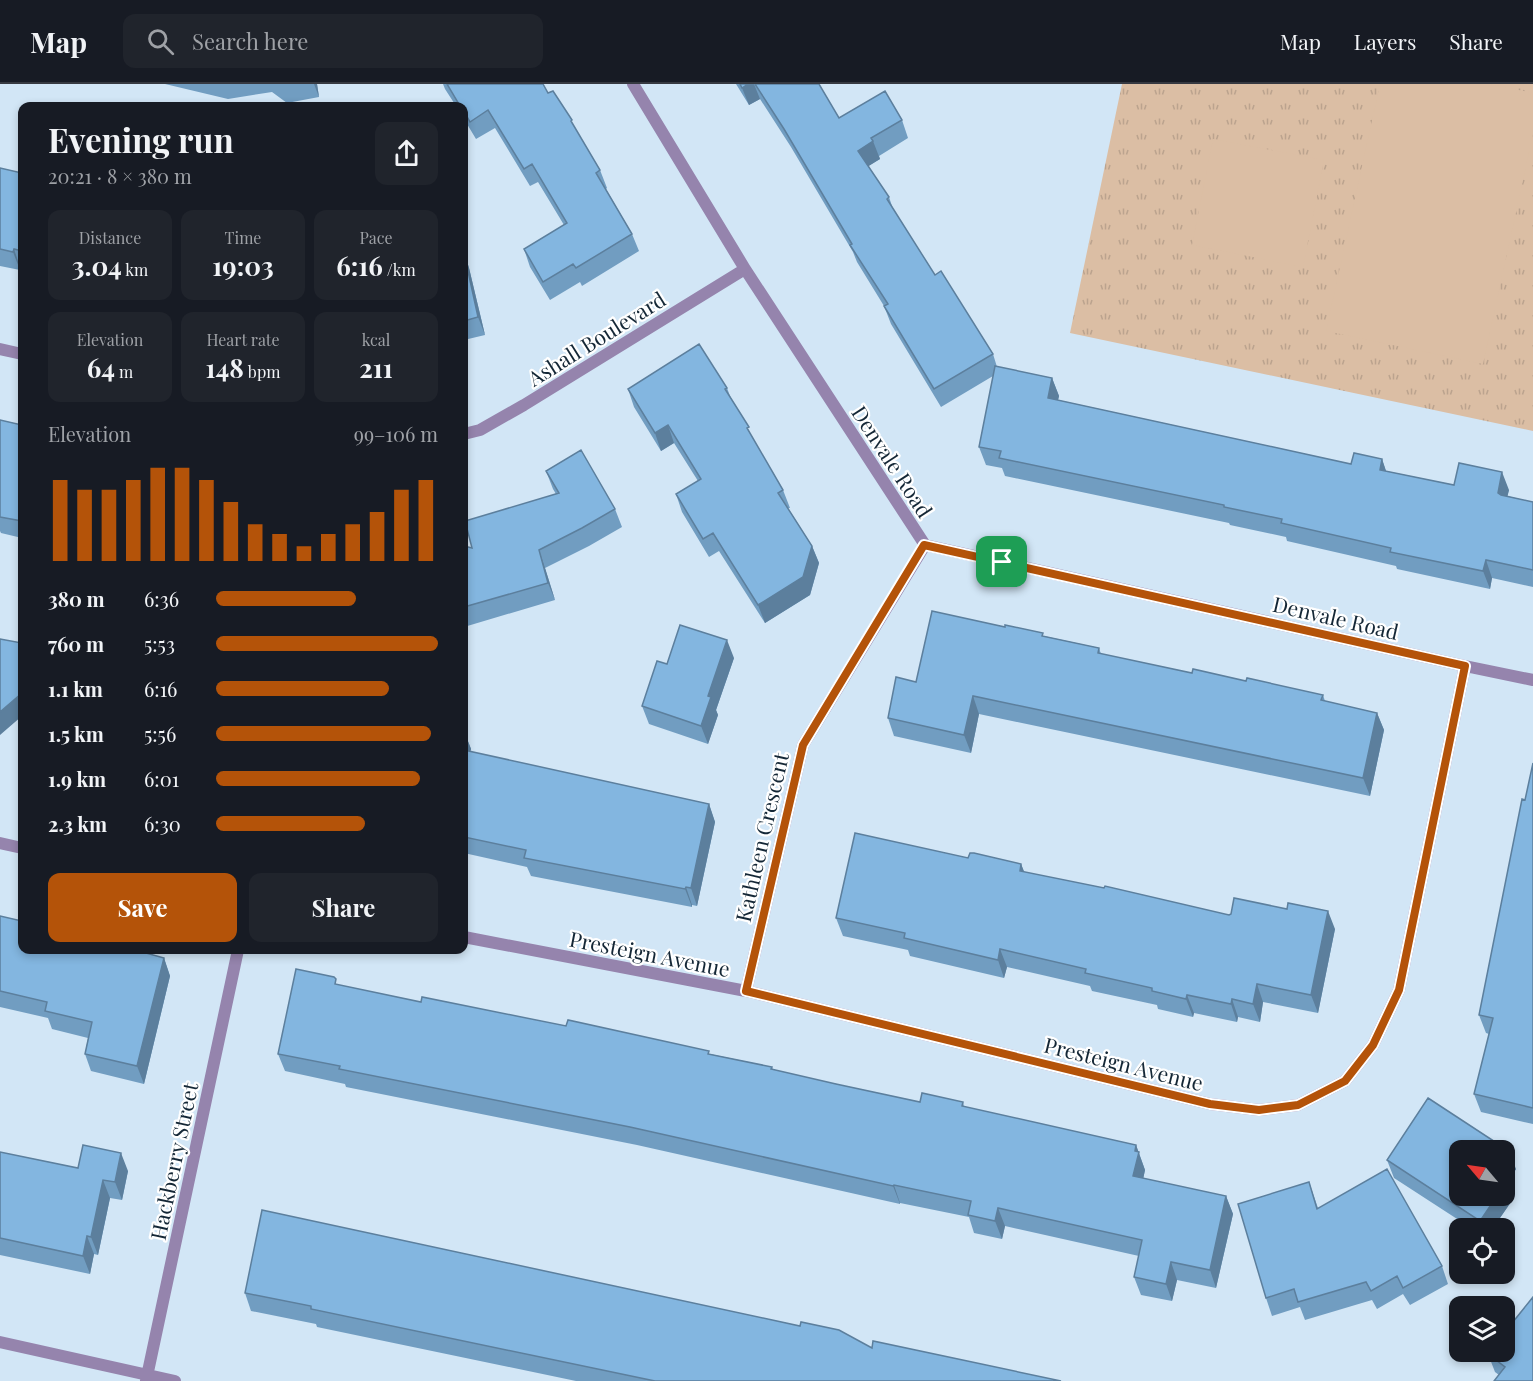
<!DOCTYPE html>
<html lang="en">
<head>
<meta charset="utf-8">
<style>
	:root { --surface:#171b24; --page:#20242c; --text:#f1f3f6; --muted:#9ea1a6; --line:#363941; --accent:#b45309 }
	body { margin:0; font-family:"Playfair Display",serif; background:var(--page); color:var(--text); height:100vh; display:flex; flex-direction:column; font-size:22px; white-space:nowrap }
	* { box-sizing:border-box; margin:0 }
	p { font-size:20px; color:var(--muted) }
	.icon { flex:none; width:33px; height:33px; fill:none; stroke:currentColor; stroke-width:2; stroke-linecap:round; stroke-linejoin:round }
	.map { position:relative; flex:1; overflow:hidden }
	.panel { position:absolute; left:18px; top:18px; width:450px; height:852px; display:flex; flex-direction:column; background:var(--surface); border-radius:12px; box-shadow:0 3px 9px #0003 }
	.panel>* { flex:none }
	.needle { width:39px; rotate:299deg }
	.tools { position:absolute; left:1449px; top:1056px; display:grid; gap:12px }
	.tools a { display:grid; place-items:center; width:66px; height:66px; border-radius:12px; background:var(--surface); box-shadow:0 3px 9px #0003; font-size:30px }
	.pin { position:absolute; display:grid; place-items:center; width:51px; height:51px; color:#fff; margin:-26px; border-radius:12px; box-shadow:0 3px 9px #0006 }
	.round { display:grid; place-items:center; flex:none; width:63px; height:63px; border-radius:12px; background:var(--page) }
	.headline { display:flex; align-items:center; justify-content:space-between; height:102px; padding:0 30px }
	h1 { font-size:33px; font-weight:700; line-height:45px }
	.stats { display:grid; grid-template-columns:repeat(3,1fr); gap:9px; height:102px; padding:6px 30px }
	.stats div { display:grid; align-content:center; border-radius:12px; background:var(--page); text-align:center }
	.stats b { font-size:26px; font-weight:700 }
	.stats small { font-size:16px; font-weight:400 }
	.stats p { font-size:16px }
	.chart { height:168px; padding:12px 30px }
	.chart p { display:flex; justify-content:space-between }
	.chart svg { width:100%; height:108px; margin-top:6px; stroke:var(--accent); stroke-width:6 }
	.cta { display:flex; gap:12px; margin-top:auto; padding:12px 30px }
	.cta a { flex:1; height:69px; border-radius:12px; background:var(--accent); color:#fff; font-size:24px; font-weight:700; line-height:69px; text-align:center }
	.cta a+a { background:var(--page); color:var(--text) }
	ul { padding:0 30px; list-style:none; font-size:20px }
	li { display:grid; grid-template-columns:96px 72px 1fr; align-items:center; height:45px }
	li i { height:15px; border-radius:8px; background:var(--accent) }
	header { display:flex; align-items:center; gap:36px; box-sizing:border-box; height:84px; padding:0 30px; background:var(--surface); border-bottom:2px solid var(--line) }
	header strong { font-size:28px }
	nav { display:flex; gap:33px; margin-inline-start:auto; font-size:21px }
	.search { width:420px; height:54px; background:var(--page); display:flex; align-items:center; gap:15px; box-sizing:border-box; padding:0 21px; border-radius:12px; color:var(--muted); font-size:22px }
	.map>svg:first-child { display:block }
	.grass { fill:url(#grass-tufts) }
	.garden { fill:#dbbea4 }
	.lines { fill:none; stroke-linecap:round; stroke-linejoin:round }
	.street { stroke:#9584ad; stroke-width:12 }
	.wall { fill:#719dc1 }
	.shaded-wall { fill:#5c7f9d }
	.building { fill:#83b6e0; stroke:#5c7f9d; stroke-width:1.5 }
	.route-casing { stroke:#fff; stroke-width:12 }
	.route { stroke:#b45309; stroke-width:8 }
	.labels { text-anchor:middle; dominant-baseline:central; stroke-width:4.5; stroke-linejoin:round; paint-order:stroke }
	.street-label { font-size:21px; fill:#142736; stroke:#fff }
</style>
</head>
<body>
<header>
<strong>Map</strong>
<div class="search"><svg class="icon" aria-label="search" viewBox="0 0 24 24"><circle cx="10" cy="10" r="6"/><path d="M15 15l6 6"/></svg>Search here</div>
<nav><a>Map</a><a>Layers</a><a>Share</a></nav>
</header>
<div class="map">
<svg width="1533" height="1297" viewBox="0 0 1533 1297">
	<defs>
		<pattern id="grass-tufts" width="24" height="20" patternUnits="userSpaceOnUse" patternTransform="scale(1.5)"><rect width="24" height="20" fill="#dbbea4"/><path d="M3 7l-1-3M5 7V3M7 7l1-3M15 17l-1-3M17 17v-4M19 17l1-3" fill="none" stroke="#bba38e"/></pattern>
	</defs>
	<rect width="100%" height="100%" fill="#d2e6f6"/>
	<path class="grass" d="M 1122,0 L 1533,0 L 1533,347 L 1070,249 Z"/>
	<path class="garden" d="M 1380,0 L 1491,0 L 1533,9 L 1533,50 L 1483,280 L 1326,247 Z
		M 1213,55 L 1324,76 L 1303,183 L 1192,161 Z"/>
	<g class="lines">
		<path class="street" d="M 633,0 L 745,185 L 925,461 L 1465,582 L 1533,596
			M 0,265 L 22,270
			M 464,350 L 480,346 L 524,321 L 745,185
			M 0,759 L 22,764
			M 464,853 L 746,907 L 1210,1020 L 1259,1026 L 1298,1021 L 1345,997 L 1373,961 L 1399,906 L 1465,582
			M 746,907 L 803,661 L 925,461
			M 0,1258 L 175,1297
			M 146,1297 L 238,866"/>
	</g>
	<path class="wall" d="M 165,0 L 317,0 L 319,13 L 287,19 L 272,8 L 228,15 Z
		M 443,0 L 543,0 L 548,9 L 575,44 L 600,86 L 607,104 L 606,105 L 632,150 L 639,167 L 582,202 L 580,198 L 550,216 L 530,183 L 524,165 L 564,141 L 538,98 L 530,102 L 495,44 L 476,55 L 464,35 L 464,22 L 456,22 L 445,5 Z
		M 736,0 L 819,0 L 839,34 L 902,36 L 908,54 L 879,72 L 880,75 L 868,82 L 889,113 L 893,125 L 935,191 L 993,270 L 997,283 L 1052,294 L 1059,312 L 1058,316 L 1351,380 L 1382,375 L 1386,387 L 1454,401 L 1509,406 L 1507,412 L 1533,418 L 1533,503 L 1492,494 L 1490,505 L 1397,485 L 1396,482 L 1287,457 L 1286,453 L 1230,441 L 1229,439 L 1005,392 L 1002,384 L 986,381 L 979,363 L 993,292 L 941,323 L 891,240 L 884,222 L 857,178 L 853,168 L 791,63 L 760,15 L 749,21 Z
		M 0,84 L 22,89 L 22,184 L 20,183 L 20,186 L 0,182 Z
		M 464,168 L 469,184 L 485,251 L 464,256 Z
		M 727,304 L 730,312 L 753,355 L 783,406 L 790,424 L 788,424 L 812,462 L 819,479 L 810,511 L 765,539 L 719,467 L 709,473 L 682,428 L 676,410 L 698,397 L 674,359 L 661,367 L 634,323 L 628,305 Z
		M 0,336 L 22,341 L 22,454 L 1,449 L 0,447 Z
		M 546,387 L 615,425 L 622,443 L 589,462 L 545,484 L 555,516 L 464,543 L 464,462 L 472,464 L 556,410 L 553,405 Z
		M 1044,552 L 1099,564 L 1101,570 L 1192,589 L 1246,597 L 1323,611 L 1325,617 L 1377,629 L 1384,646 L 1370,712 L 979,630 L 971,669 L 894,652 L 888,634 L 916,598 Z
		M 734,574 L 716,626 L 718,631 L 708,660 L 649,640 L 642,622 L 667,580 Z
		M 464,647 L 471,665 L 470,668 L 709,720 L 715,738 L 697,822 L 692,821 L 692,823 L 531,792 L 527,783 L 464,769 Z
		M 1533,679 L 1533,1040 L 1481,1028 L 1474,1010 L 1489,950 L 1486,949 L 1479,931 Z
		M 968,774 L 1021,780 L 1024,788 L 1229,831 L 1335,845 L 1318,929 L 1263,918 L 1260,938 L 1238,933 L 1237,938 L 1194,929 L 1193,933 L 1158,925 L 1157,921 L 1092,907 L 1090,902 L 1007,883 L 1004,894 L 910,872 L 908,866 L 843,852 L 836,834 Z
		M 0,832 L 22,866 L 150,866 L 151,871 L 164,874 L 170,892 L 144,1000 L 91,987 L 85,970 L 88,954 L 52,945 L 48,934 L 0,923 Z
		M 339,901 L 421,918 L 566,942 L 710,970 L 772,983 L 773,986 L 836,1000 L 920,1018 L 963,1018 L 964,1023 L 1136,1061 L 1145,1086 L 1143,1095 L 1226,1112 L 1233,1130 L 1216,1204 L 1177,1196 L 1172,1217 L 1141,1211 L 1134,1193 L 1139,1172 L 1005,1142 L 1002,1155 L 974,1149 L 969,1133 L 900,1119 L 900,1120 L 637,1061 L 346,1003 L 345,1000 L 285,987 L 278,970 Z
		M 0,1068 L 78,1084 L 128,1087 L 122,1116 L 110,1114 L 98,1171 L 94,1170 L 90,1190 L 0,1171 Z
		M 1387,1076 L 1516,1085 L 1505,1103 L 1511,1118 L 1493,1144 L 1471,1144 L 1394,1094 Z
		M 1309,1098 L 1318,1124 L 1442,1182 L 1448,1200 L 1410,1221 L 1403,1210 L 1377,1225 L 1372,1216 L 1305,1236 L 1300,1223 L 1272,1232 L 1266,1214 Z
		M 245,1209 L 872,1264 L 1061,1297 L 576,1297 L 317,1243 L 316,1240 L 251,1227 Z
		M 1488,1270 L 1533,1297 L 1499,1291 L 1495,1288 Z"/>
	<path class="shaded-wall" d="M 314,0 L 317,0 L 319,13 Z
		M 748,0 L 754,0 L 760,15 L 749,21 L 742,4 Z
		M 873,57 L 880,75 L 864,85 L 858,67 Z
		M 14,165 L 20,183 L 20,186 L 13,168 Z
		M 464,168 L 469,184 L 485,251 L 478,233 Z
		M 1052,294 L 1059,312 L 1054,332 L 1048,314 Z
		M 668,341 L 674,359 L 661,367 L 655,349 Z
		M 1382,375 L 1388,393 L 1380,386 Z
		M 1502,388 L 1509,406 L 1504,427 L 1498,409 Z
		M 812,462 L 819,479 L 810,511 L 765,539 L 758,521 Z
		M 539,466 L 545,484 L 555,516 L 548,499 Z
		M 1486,476 L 1492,494 L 1490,505 L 1483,487 Z
		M 727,556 L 734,574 L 716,626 L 718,631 L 708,660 L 701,642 L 708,612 Z
		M 22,609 L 22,632 L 0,651 L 0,628 Z
		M 973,612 L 979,630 L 971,669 L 964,651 Z
		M 1377,629 L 1384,646 L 1370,712 L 1363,694 Z
		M 464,647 L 471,665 L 466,684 L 464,675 Z
		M 709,720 L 715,738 L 697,822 L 691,804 Z
		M 1021,780 L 1028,797 L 1020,787 Z
		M 686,803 L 692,821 L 692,823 L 685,805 Z
		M 1328,827 L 1335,845 L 1318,929 L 1311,911 Z
		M 1000,865 L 1007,883 L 1004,894 L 998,876 Z
		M 147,866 L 150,866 L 154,879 L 146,869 Z
		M 164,874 L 170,892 L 144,1000 L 137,982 Z
		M 1257,900 L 1263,918 L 1260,938 L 1253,920 Z
		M 1187,911 L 1194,929 L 1193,933 L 1186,915 Z
		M 1232,915 L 1238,933 L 1237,938 L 1231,920 Z
		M 1136,1061 L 1145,1086 L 1140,1110 L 1133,1092 L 1135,1067 Z
		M 1509,1067 L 1516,1085 L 1505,1103 L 1511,1118 L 1493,1144 L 1483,1144 L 1480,1137 L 1497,1112 L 1504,1112 L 1504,1075 Z
		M 121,1069 L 128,1087 L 122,1116 L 115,1098 Z
		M 103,1096 L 110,1114 L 98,1171 L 91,1153 Z
		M 894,1101 L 900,1119 L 900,1120 L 893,1102 Z
		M 1226,1112 L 1233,1130 L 1216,1204 L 1210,1186 Z
		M 998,1124 L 1005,1142 L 1002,1155 L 995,1137 Z
		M 87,1152 L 94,1170 L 90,1190 L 83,1172 Z
		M 1171,1178 L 1177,1196 L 1172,1217 L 1166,1200 Z"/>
	<path class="building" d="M 447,0 L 543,0 L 548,9 L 553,7 L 572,36 L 571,37 L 600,86 L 596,89 L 632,150 L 576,184 L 573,180 L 543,198 L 524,165 L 567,139 L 532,80 L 524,85 L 488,26 L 470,38 L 464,27 L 464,22 L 460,22 Z
		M 740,0 L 748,0 L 742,4 Z
		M 755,0 L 819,0 L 839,34 L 885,7 L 902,36 L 871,54 L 873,57 L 858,67 L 889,113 L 887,115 L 935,191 L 941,187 L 993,270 L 934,305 L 884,222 L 888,220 L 850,161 L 852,160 L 784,45 Z
		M 0,84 L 22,89 L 22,167 L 14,165 L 13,168 L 0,165 Z
		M 464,169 L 478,233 L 464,237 Z
		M 699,260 L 727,304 L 725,305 L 749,343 L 747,344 L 783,406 L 778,409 L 812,462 L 803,493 L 758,521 L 713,449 L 703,455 L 676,410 L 701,395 L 668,341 L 655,349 L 628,305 Z
		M 995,282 L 1052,294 L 1048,314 L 1351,380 L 1354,369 L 1382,375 L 1380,386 L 1454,401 L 1459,379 L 1502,388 L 1498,409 L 1501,411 L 1533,418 L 1533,486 L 1486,476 L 1483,487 L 1390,468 L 1391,464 L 1281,439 L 1282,435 L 1224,423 L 1224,421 L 999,374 L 1001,367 L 979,363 Z
		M 0,336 L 22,341 L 22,437 L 0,433 Z
		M 581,366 L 615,425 L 582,444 L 539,466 L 548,499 L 464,523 L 464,462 L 472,464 L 465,437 L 559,409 L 546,387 Z
		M 932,527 L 1005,543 L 1005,541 L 1043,549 L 1042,552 L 1099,564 L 1098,569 L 1192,589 L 1193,585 L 1246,597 L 1247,594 L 1323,611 L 1321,616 L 1377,629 L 1363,694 L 973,612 L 964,651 L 888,634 L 896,593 L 916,598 Z
		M 680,541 L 727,556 L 708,612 L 711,613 L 701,642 L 642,622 L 657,577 L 667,580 Z
		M 0,555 L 22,559 L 21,564 L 22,564 L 22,609 L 0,628 Z
		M 464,666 L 709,720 L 691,804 L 686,803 L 685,805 L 524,774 L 526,766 L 464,753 Z
		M 1533,679 L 1533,1024 L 1474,1010 L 1493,934 L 1479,931 L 1522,715 L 1525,716 Z
		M 855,749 L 968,774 L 970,769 L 974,769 L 1021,780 L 1020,787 L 1104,804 L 1105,802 L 1229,831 L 1231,830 L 1234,814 L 1287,825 L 1288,819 L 1328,827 L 1311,911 L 1257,900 L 1253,920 L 1232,915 L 1231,920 L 1187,911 L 1186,915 L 1152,907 L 1152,904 L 1085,889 L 1086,885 L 1000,865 L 998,876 L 904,854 L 905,849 L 836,834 Z
		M 0,832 L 22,837 L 22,866 L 147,866 L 146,869 L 164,874 L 137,982 L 85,970 L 92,938 L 45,927 L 47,918 L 0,907 Z
		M 296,885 L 334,893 L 336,895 L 335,900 L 421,918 L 422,913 L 566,942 L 568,936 L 709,967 L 708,970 L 772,983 L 771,985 L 836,1000 L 920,1018 L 922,1009 L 963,1018 L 962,1022 L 1136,1061 L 1135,1067 L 1139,1068 L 1133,1092 L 1226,1112 L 1210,1186 L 1171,1178 L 1166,1200 L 1134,1193 L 1142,1156 L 998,1124 L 995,1137 L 968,1131 L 971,1117 L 894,1101 L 893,1102 L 630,1043 L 339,985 L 340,982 L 278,970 Z
		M 1428,1014 L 1509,1067 L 1504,1075 L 1504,1066 L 1460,1066 L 1460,1112 L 1497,1112 L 1480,1137 L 1387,1076 Z
		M 83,1061 L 121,1069 L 115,1098 L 103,1096 L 91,1153 L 87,1152 L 83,1172 L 0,1154 L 0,1068 L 78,1084 Z
		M 1387,1085 L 1442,1182 L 1403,1204 L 1397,1192 L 1371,1207 L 1366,1198 L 1298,1218 L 1294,1205 L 1266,1214 L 1238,1120 L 1309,1098 L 1317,1125 Z
		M 262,1126 L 800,1242 L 801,1238 L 839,1246 L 872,1264 L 873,1257 L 1061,1297 L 655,1297 L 311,1225 L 311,1222 L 245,1209 Z
		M 1533,1213 L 1533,1297 L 1494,1297 L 1505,1283 L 1488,1270 L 1490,1268 L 1504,1268 L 1504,1249 Z"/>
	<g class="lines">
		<g class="route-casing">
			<path id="route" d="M 924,461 L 1465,582 L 1399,906 L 1373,961 L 1345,997 L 1298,1021 L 1259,1026 L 1210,1020 L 746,907 L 803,661 Z"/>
		</g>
		<use href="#route" class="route"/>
	</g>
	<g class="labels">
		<g class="street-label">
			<text transform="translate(596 254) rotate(-32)">Ashall Boulevard</text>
			<text transform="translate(893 377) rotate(57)">Denvale Road</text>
			<text transform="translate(1336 533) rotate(13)">Denvale Road</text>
			<text transform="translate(761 753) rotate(-77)">Kathleen Crescent</text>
			<text transform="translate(650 869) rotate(11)">Presteign Avenue</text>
			<text transform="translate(1124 979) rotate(14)">Presteign Avenue</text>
			<text transform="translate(173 1077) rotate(-78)">Hackberry Street</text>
		</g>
	</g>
</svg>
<div class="tools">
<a><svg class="needle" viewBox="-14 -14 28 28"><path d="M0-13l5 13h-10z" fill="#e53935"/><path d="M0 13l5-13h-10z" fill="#9ea1a6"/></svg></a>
<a><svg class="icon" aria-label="locate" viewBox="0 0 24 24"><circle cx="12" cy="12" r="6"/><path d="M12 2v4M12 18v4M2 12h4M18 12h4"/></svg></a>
<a><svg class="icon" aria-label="layers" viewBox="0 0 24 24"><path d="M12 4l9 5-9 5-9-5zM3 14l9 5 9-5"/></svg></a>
</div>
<div class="pin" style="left:1002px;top:478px;background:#1e9e55"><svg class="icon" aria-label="arrive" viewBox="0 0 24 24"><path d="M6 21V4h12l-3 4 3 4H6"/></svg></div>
<section class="panel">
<div class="headline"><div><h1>Evening run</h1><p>20:21 · 8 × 380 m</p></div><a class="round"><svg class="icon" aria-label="share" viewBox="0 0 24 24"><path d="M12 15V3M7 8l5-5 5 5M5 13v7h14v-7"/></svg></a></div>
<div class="stats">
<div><p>Distance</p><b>3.04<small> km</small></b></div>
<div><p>Time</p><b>19:03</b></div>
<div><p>Pace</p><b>6:16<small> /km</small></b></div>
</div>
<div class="stats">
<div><p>Elevation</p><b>64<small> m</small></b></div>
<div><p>Heart rate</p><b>148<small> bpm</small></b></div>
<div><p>kcal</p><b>211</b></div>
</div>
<div class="chart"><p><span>Elevation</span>99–106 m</p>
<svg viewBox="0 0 160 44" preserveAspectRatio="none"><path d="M5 44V11M15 44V15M25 44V15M35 44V11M45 44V6M55 44V6M65 44V11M75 44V20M85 44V29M95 44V33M105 44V38M115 44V33M125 44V29M135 44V24M145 44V15M155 44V11"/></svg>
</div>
<ul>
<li><b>380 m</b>6:36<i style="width:63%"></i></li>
<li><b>760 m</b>5:53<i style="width:100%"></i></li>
<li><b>1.1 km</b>6:16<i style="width:78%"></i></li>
<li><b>1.5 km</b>5:56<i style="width:97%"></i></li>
<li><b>1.9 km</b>6:01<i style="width:92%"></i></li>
<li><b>2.3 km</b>6:30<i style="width:67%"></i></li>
</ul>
<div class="cta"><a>Save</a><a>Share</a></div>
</section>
</div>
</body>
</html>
